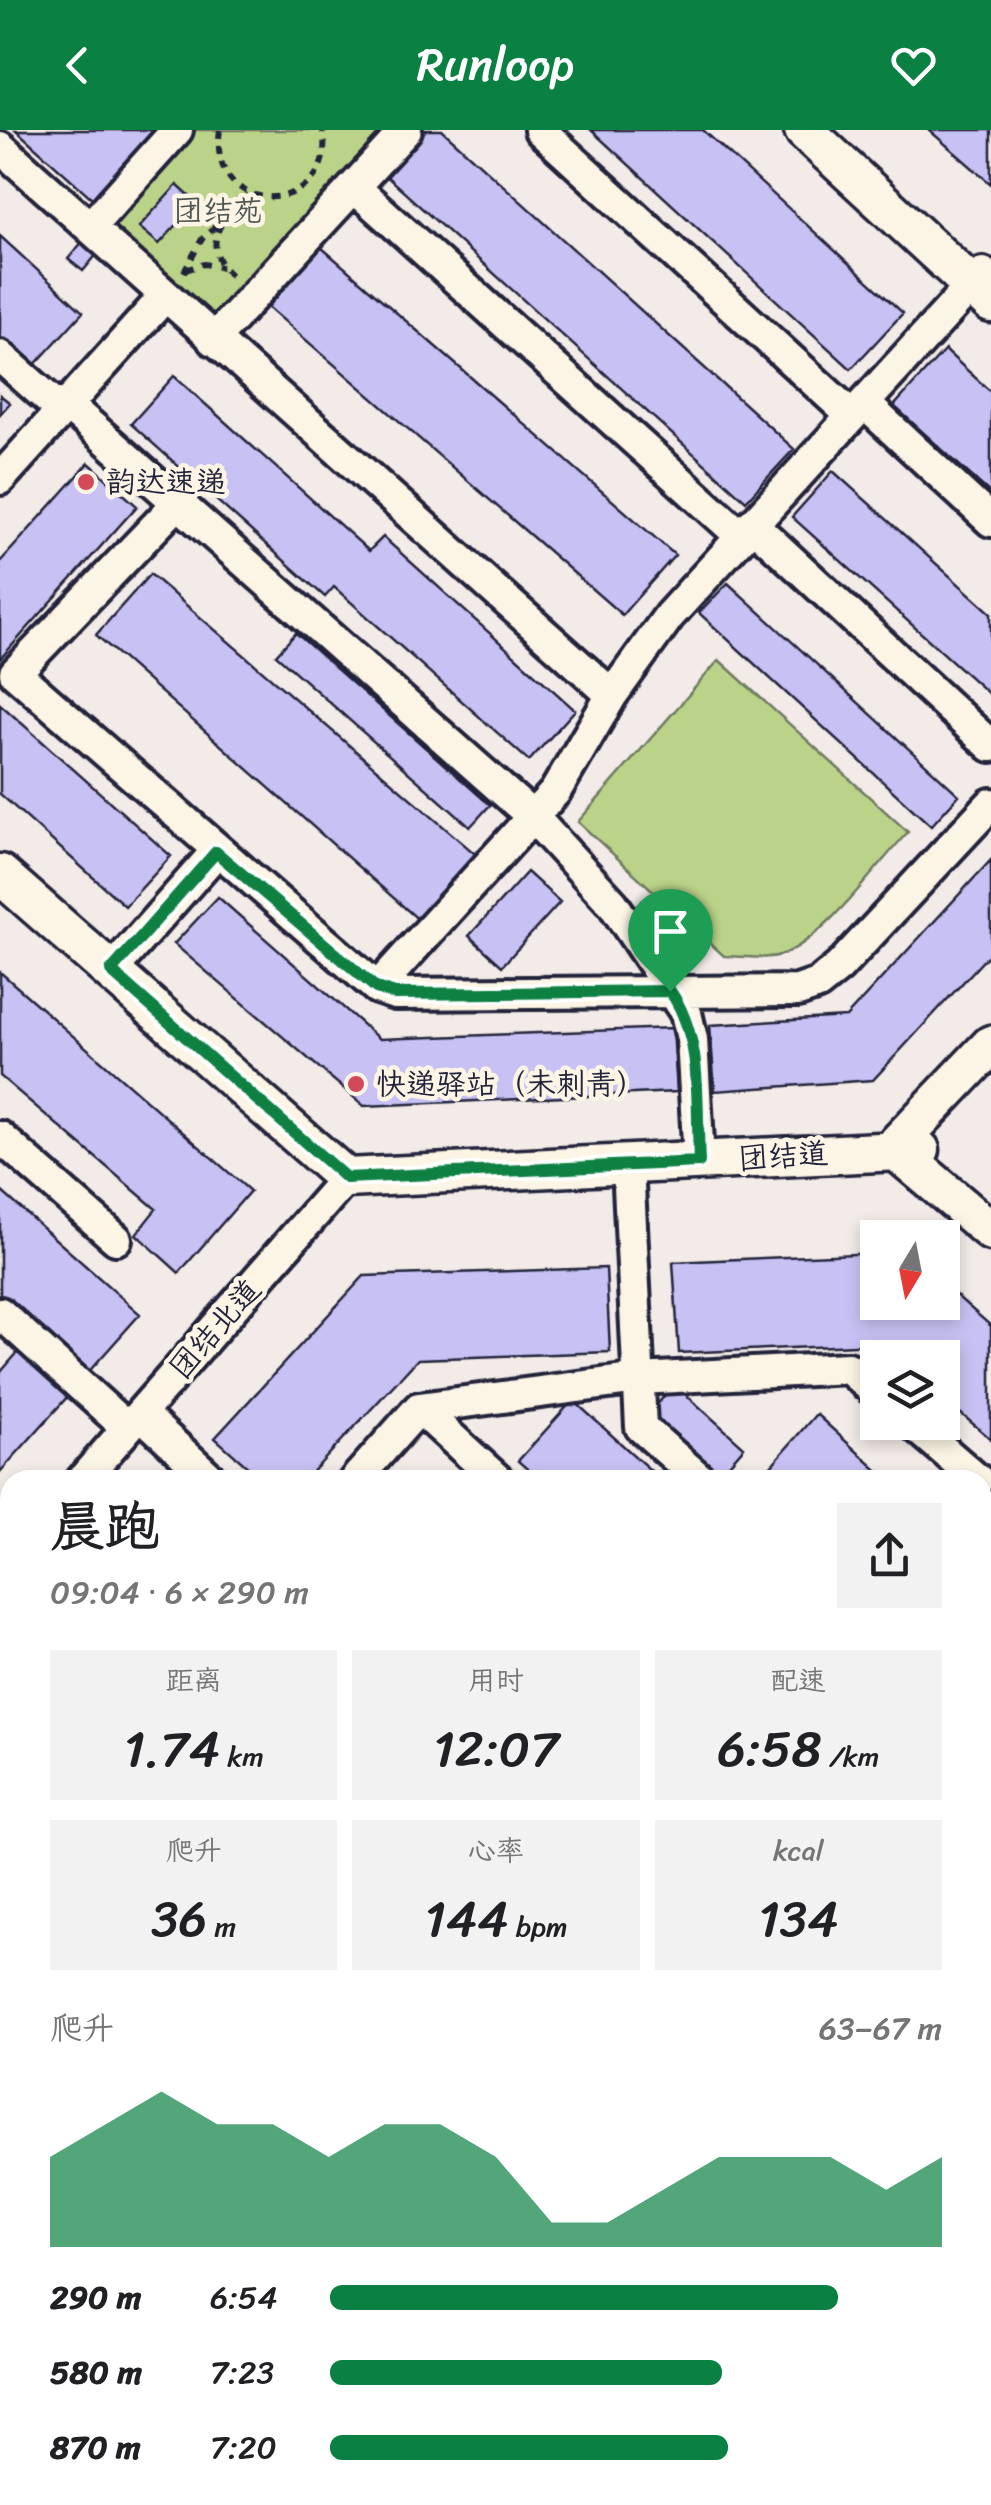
<!DOCTYPE html>
<html lang="zh">
<head>
<meta charset="utf-8">
<style>
	:root { --surface:#fff; --page:#f2f2f2; --text:#202124; --muted:#757577; --accent:#0b8043 }
	body { margin:0; font-family:Sriracha,"LXGW WenKai TC",sans-serif; background:var(--page); color:var(--text); height:100vh; display:flex; flex-direction:column; font-size:38px; white-space:nowrap }
	* { box-sizing:border-box; margin:0 }
	p { font-size:32px; color:var(--muted) }
	.icon { flex:none; width:55px; height:55px; fill:none; stroke:currentColor; stroke-width:2; stroke-linecap:round; stroke-linejoin:round }
	.map { position:relative; flex:1; overflow:hidden }
	.drawer { position:absolute; left:0px; top:1340px; width:992px; height:1035px; display:flex; flex-direction:column; background:var(--surface); border-radius:30px 30px 0 0; box-shadow:0 5px 15px #0003 }
	.drawer>* { flex:none }
	.needle { width:65px; rotate:190deg }
	.fabs { position:absolute; left:860px; top:1090px; display:grid; gap:20px }
	.fabs a { display:grid; place-items:center; width:100px; height:100px; border-radius:0px; background:var(--surface); box-shadow:0 5px 15px #0003; font-size:50px }
	.pin { position:absolute; display:grid; place-items:center; width:85px; height:85px; color:#fff; margin:-102px -42px; border-radius:50% 50% 50% 0; rotate:-45deg; box-shadow:0 0 10px #0007 }
	.pin .icon { rotate:45deg }
	.round { display:grid; place-items:center; flex:none; width:105px; height:105px; border-radius:0px; background:var(--page) }
	.summary { display:flex; align-items:center; justify-content:space-between; height:170px; padding:0 50px }
	h1 { font-size:55px; font-weight:600; line-height:75px }
	.stats { display:grid; grid-template-columns:repeat(3,1fr); gap:15px; height:170px; padding:10px 50px }
	.stats div { display:grid; align-content:center; border-radius:0px; background:var(--page); text-align:center }
	.stats b { font-size:50px; font-weight:600 }
	.stats small { font-size:28px; font-weight:400 }
	.stats p { font-size:28px }
	.chart { height:280px; padding:20px 50px }
	.chart p { display:flex; justify-content:space-between }
	.chart svg { width:100%; height:180px; margin-top:10px; fill:var(--accent); opacity:.7 }
	ul { padding:0 50px; list-style:none; font-size:32px }
	li { display:grid; grid-template-columns:160px 120px 1fr; align-items:center; height:75px }
	li i { height:25px; border-radius:12px; background:var(--accent) }
	header { display:flex; justify-content:space-between; align-items:center; height:130px; padding:0 50px; background:var(--accent); color:#fff; font-size:45px; font-weight:600 }
	.map>svg:first-child { display:block }
	.green { fill:#bbd389; stroke:#6e7a62; stroke-width:2.5 }
	.building { fill:#c8c2f4; stroke:#22223b; stroke-width:2.5 }
	.lines { fill:none; stroke-linecap:round; stroke-linejoin:round }
	.minor-casing { stroke:#22223b; stroke-width:38 }
	.tertiary-casing { stroke:#22223b; stroke-width:45 }
	.path { stroke:#22223b; stroke-width:6; stroke-dasharray:8 8; stroke-linecap:butt }
	.minor { stroke:#fcf5e5; stroke-width:30 }
	.tertiary { stroke:#fcf5e5; stroke-width:38 }
	.route-casing { stroke:#fff; stroke-width:20 }
	.route { stroke:#0b8043; stroke-width:12 }
	.poi-dot { fill:#d1495b; stroke:#fcf5e5; stroke-width:4 }
	.labels { text-anchor:middle; dominant-baseline:central; stroke-width:9; stroke-linejoin:round; paint-order:stroke }
	.park-label { font-size:30px; fill:#505752; stroke:#fcf5e5 }
	.poi-label { font-size:30px; fill:#22223b; stroke:#fcf5e5; text-anchor:start }
	.street-label { font-size:30px; fill:#22223b; stroke:#fcf5e5 }
</style>
</head>
<body>
<header><svg class="icon" aria-label="back" viewBox="0 0 24 24"><path d="M15 5l-7 7 7 7"/></svg>Runloop<svg class="icon" aria-label="heart" viewBox="0 0 24 24"><path d="M12 20l-8-8c-3-5 5-10 8-4 3-6 11-1 8 4z"/></svg></header>
<div class="map">
<svg width="991" height="2375" viewBox="0 0 991 2375">
	<rect width="100%" height="100%" fill="#f2ebe8"/>
	<filter id="ink" filterUnits="userSpaceOnUse"><feTurbulence type="fractalNoise" baseFrequency=".01" numOctaves="2"/><feDisplacementMap in="SourceGraphic" scale="20" xChannelSelector="R" yChannelSelector="G"/><feConvolveMatrix kernelMatrix="1 2 1 2 8 2 1 2 1" color-interpolation-filters="sRGB"/></filter>
	<g filter="url(#ink)">
		<path class="green" d="M 190,0 L 393,0 L 218,191 L 109,91 Z
			M 719,530 L 908,702 C 876,736 828,804 786,823 C 768,831 743,826 724,826 L 578,692 Z"/>
		<path class="building" d="M 16,0 L 158,0 L 94,70 Z
			M 426,0 L 442,0 L 794,319 L 746,371 L 385,45 Z
			M 591,0 L 703,0 L 903,183 L 851,239 Z
			M 929,0 L 991,0 L 991,54 Z
			M 177,55 L 197,73 L 159,114 L 139,97 Z
			M 0,106 L 83,182 L 30,240 L 0,214 Z
			M 83,111 L 98,123 L 83,141 L 68,129 Z
			M 321,117 L 675,425 L 622,485 L 268,177 Z
			M 945,220 L 991,262 L 991,364 L 894,276 Z
			M 174,246 L 369,421 L 383,407 L 575,580 L 529,631 L 334,457 L 325,467 L 131,294 Z
			M 0,265 L 10,273 L 0,284 Z
			M 89,333 L 137,376 L 0,529 L 0,432 Z
			M 833,341 L 991,483 L 991,566 L 792,387 Z
			M 150,444 L 480,728 L 422,793 L 96,505 Z
			M 728,453 L 959,665 L 931,696 L 699,483 Z
			M 296,503 L 490,675 L 470,697 L 276,525 Z
			M 0,574 L 171,726 L 125,776 L 0,664 Z
			M 991,730 L 991,822 L 873,950 L 715,961 L 710,895 L 846,887 Z
			M 527,742 L 560,772 L 502,836 L 469,806 Z
			M 218,767 L 379,909 L 673,898 L 677,962 L 364,976 L 174,814 Z
			M 0,842 L 250,1061 L 179,1143 L 136,1104 L 156,1079 L 0,946 Z
			M 0,1060 L 140,1184 L 84,1247 L 0,1171 Z
			M 878,1123 L 878,1172 L 942,1172 L 942,1153 L 991,1196 L 991,1309 L 942,1268 L 942,1228 L 894,1228 L 877,1214 L 679,1223 L 673,1132 Z
			M 606,1138 L 610,1222 L 418,1229 L 305,1350 L 262,1350 L 215,1308 L 364,1146 Z
			M 19,1221 L 68,1266 L 0,1342 L 0,1243 Z
			M 674,1254 L 744,1317 L 717,1348 L 647,1287 Z
			M 573,1270 L 661,1350 L 540,1350 L 518,1331 Z
			M 816,1284 L 888,1350 L 773,1350 L 765,1343 Z
			M 983,1406 L 991,1413 L 991,1516 L 982,1509 Z
			M 10,1533 L 10,1572 L 0,1564 L 0,1544 Z
			M 982,1618 L 991,1626 L 991,1657 L 982,1666 Z
			M 0,1666 L 10,1675 L 10,1805 L 0,1796 Z
			M 982,1819 L 991,1826 L 991,1840 L 986,1846 L 991,1851 L 991,1944 L 982,1937 Z
			M 0,1885 L 10,1894 L 10,2021 L 0,2012 Z
			M 982,2062 L 991,2070 L 991,2185 L 982,2178 Z
			M 0,2104 L 10,2113 L 10,2124 L 0,2134 Z
			M 10,2192 L 10,2314 L 0,2325 L 0,2203 Z
			M 982,2242 L 991,2250 L 991,2263 L 982,2272 Z
			M 110,2365 L 233,2365 L 244,2375 L 121,2375 Z
			M 322,2365 L 384,2365 L 375,2375 L 333,2375 Z
			M 552,2365 L 677,2365 L 688,2375 L 563,2375 Z
			M 777,2365 L 892,2365 L 882,2375 L 788,2375 Z"/>
		<g class="lines">
			<g class="minor-casing">
				<path id="minor" d="M 540,0 L 852,286
					M 0,17 L 612,565
					M 354,57 L 741,406
					M 90,97 L 177,0
					M 213,210 L 406,0
					M 0,226 L 61,280
					M 864,273 L 991,391
					M 66,274 L 533,687 L 613,774 L 686,883 L 692,909 L 699,1031
					M 0,349 L 165,166
					M 177,374 L 15,543 L 377,858 L 395,864 L 798,861 L 818,854 L 839,837 L 991,674
					M 752,394 L 991,616
					M 111,841 L 216,722
					M 377,858 L 555,662 L 612,565 L 669,486 L 983,143
					M 0,1007 L 116,1109
					M 628,1036 L 641,1297 L 701,1350
					M 0,1183 L 127,1298
					M 419,1278 L 498,1350
					M 141,1284 L 212,1350
					M 911,1292 L 978,1350
					M 82,1350 L 346,1048
					M 355,1350 L 419,1278 L 639,1249 L 848,1238 L 878,1264
					M 982,1389 L 991,1380
					M 0,1444 L 10,1433
					M 982,1563 L 991,1570
					M 0,1621 L 10,1630
					M 982,1704 L 991,1695
					M 982,1773 L 991,1780
					M 0,1840 L 10,1849
					M 982,1981 L 991,1988
					M 0,2053 L 10,2062
					M 0,2151 L 10,2140
					M 0,2347 L 10,2336
					M 68,2365 L 79,2375
					M 264,2365 L 275,2375
					M 505,2365 L 516,2375
					M 722,2365 L 733,2375
					M 930,2365 L 941,2375
					M 399,2375 L 408,2365"/>
			</g>
			<g class="tertiary-casing">
				<path id="tertiary" d="M 804,0 L 991,173
					M 0,744 L 346,1048 L 920,1020
					M 893,1018 L 991,915
					M 893,1018 L 991,1101
					M 964,2375 L 973,2365"/>
			</g>
			<path class="path" d="M 220,0 C 205,91 339,88 323,0
				M 186,140 L 204,134 L 222,137
				M 184,142 L 202,109 L 217,95
				M 231,145 C 199,114 223,88 246,62"/>
			<use href="#minor" class="minor"/>
			<use href="#tertiary" class="tertiary"/>
		</g>
	</g>
	<g class="lines" filter="url(#ink)">
		<g class="route-casing">
			<path id="route" d="M 216,722 L 376,858 L 395,864 L 670,861 C 704,909 696,975 699,1032 L 346,1048 L 111,841 Z"/>
		</g>
		<use href="#route" class="route"/>
	</g>
	<g class="poi-dot">
		<circle cx="86" cy="352" r="10"/>
		<circle cx="356" cy="954" r="10"/>
	</g>
	<g class="labels">
		<g class="park-label">
			<text x="218" y="81">团结苑</text>
		</g>
		<g class="poi-label">
			<text x="106" y="352">韵达速递</text>
			<text x="376" y="954">快递驿站（未刺青）</text>
		</g>
		<g class="street-label">
			<text transform="translate(783 1026) rotate(-4)">团结道</text>
			<text transform="translate(215 1199) rotate(-49)">团结北道</text>
		</g>
	</g>
</svg>
<div class="fabs">
<a><svg class="needle" viewBox="-14 -14 28 28"><path d="M0-13l5 13h-10z" fill="#e53935"/><path d="M0 13l5-13h-10z" fill="#757577"/></svg></a>
<a><svg class="icon" aria-label="layers" viewBox="0 0 24 24"><path d="M12 4l9 5-9 5-9-5zM3 14l9 5 9-5"/></svg></a>
</div>
<div class="pin" style="left:670px;top:861px;background:#1e9e55"><svg class="icon" aria-label="arrive" viewBox="0 0 24 24"><path d="M6 21V4h12l-3 4 3 4H6"/></svg></div>
<section class="drawer">
<div class="summary"><div><h1>晨跑</h1><p>09:04 · 6 × 290 m</p></div><a class="round"><svg class="icon" aria-label="share" viewBox="0 0 24 24"><path d="M12 15V3M7 8l5-5 5 5M5 13v7h14v-7"/></svg></a></div>
<div class="stats">
<div><p>距离</p><b>1.74<small> km</small></b></div>
<div><p>用时</p><b>12:07</b></div>
<div><p>配速</p><b>6:58<small> /km</small></b></div>
</div>
<div class="stats">
<div><p>爬升</p><b>36<small> m</small></b></div>
<div><p>心率</p><b>144<small> bpm</small></b></div>
<div><p>kcal</p><b>134</b></div>
</div>
<div class="chart"><p><span>爬升</span>63–67 m</p>
<svg viewBox="0 0 160 44" preserveAspectRatio="none"><path d="M0 44V22L10 14L20 6L30 14L40 14L50 22L60 14L70 14L80 22L90 38L100 38L110 30L120 22L130 22L140 22L150 30L160 22V44z"/></svg>
</div>
<ul>
<li><b>290 m</b>6:54<i style="width:83%"></i></li>
<li><b>580 m</b>7:23<i style="width:64%"></i></li>
<li><b>870 m</b>7:20<i style="width:65%"></i></li>
</ul>
</section>
</div>
</body>
</html>
